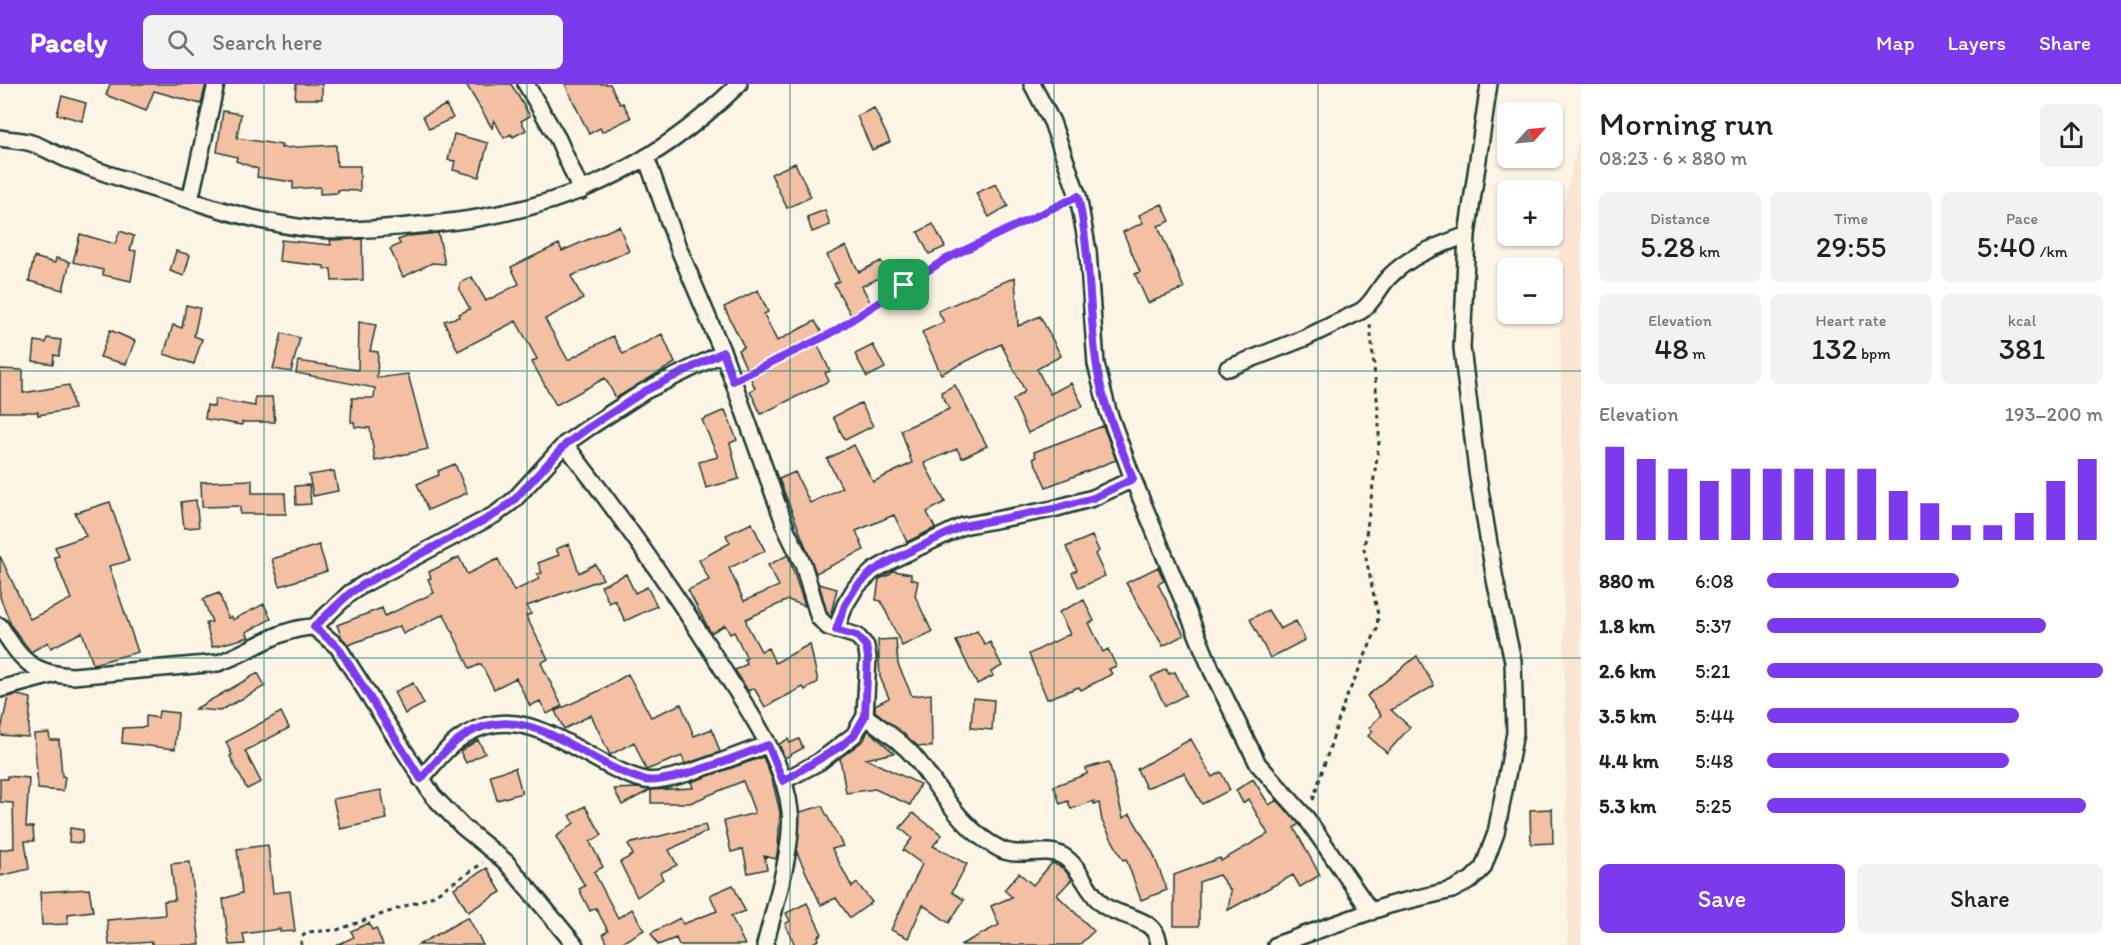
<!DOCTYPE html>
<html lang="en">
<head>
<meta charset="utf-8">
<style>
	:root { --surface:#fff; --page:#f2f2f2; --text:#222; --muted:#767676; --accent:#7c3aed }
	body { margin:0; font-family:Itim,sans-serif; background:var(--page); color:var(--text); height:100vh; display:flex; flex-direction:column; font-size:22px; white-space:nowrap }
	* { box-sizing:border-box; margin:0 }
	p { font-size:20px; color:var(--muted) }
	.icon { flex:none; width:33px; height:33px; fill:none; stroke:currentColor; stroke-width:2; stroke-linecap:round; stroke-linejoin:round }
	.map { position:relative; flex:1; overflow:hidden }
	.details { display:flex; flex-direction:column; background:var(--surface); width:540px }
	.details>* { flex:none }
	.needle { width:39px; rotate:63deg }
	.tools { position:absolute; left:1497px; top:18px; display:grid; gap:12px }
	.tools a { display:grid; place-items:center; width:66px; height:66px; border-radius:9px; background:var(--surface); box-shadow:0 2px 4px #0004; font-size:30px }
	.pin { position:absolute; display:grid; place-items:center; width:51px; height:51px; color:#fff; margin:-26px; border-radius:12px; box-shadow:0 3px 9px #0006 }
	.round { display:grid; place-items:center; flex:none; width:63px; height:63px; border-radius:9px; background:var(--page) }
	.head { display:flex; align-items:center; justify-content:space-between; height:102px; padding:0 18px }
	h1 { font-size:33px; font-weight:600; line-height:45px }
	.figures { display:grid; grid-template-columns:repeat(3,1fr); gap:9px; height:102px; padding:6px 18px }
	.figures div { display:grid; align-content:center; border-radius:9px; background:var(--page); text-align:center }
	.figures b { font-size:30px; font-weight:600 }
	.figures small { font-size:16px; font-weight:400 }
	.figures p { font-size:16px }
	.chart { height:168px; padding:12px 18px }
	.chart p { display:flex; justify-content:space-between }
	.chart svg { width:100%; height:108px; margin-top:6px; stroke:var(--accent); stroke-width:6 }
	.action { display:flex; gap:12px; margin-top:auto; padding:12px 18px }
	.action a { flex:1; height:69px; border-radius:9px; background:var(--accent); color:#fff; font-size:24px; font-weight:600; line-height:69px; text-align:center }
	.action a+a { background:var(--page); color:var(--text) }
	ul { padding:0 18px; list-style:none; font-size:20px }
	li { display:grid; grid-template-columns:96px 72px 1fr; align-items:center; height:45px }
	li i { height:15px; border-radius:8px; background:var(--accent) }
	header { display:flex; align-items:center; gap:36px; box-sizing:border-box; height:84px; padding:0 30px; background:var(--accent); color:#fff }
	header strong { font-size:28px }
	nav { display:flex; gap:33px; margin-inline-start:auto; font-size:21px }
	.search { width:420px; height:54px; background:var(--page); display:flex; align-items:center; gap:15px; box-sizing:border-box; padding:0 21px; border-radius:9px; color:var(--muted); font-size:22px }
	main { display:flex; flex:1; min-height:0 }
	.map>svg:first-child { display:block }
	.built { fill:#f9e5d2 }
	.building { fill:#f3c0a4; stroke:#1f3d34; stroke-width:1.5 }
	.lines { fill:none; stroke-linecap:round; stroke-linejoin:round }
	.minor-casing { stroke:#1f3d34; stroke-width:20 }
	.path { stroke:#1f3d34; stroke-width:3; stroke-dasharray:4.5 4.5; stroke-linecap:butt }
	.minor { stroke:#fcf5e5; stroke-width:15 }
	.route-casing { stroke:#fff; stroke-width:12 }
	.route { stroke:#7c3aed; stroke-width:8 }
	.grid { fill:none; stroke:#0f766e; stroke-width:1.5; stroke-opacity:0.55 }
</style>
</head>
<body>
<header>
<strong>Pacely</strong>
<div class="search"><svg class="icon" aria-label="search" viewBox="0 0 24 24"><circle cx="10" cy="10" r="6"/><path d="M15 15l6 6"/></svg>Search here</div>
<nav><a>Map</a><a>Layers</a><a>Share</a></nav>
</header>
<main>
<div class="map">
<svg width="1581" height="861" viewBox="0 0 1581 861">
	<rect width="100%" height="100%" fill="#fcf5e5"/>
	<filter id="ink" filterUnits="userSpaceOnUse"><feTurbulence type="fractalNoise" baseFrequency=".0167" numOctaves="2"/><feDisplacementMap in="SourceGraphic" scale="12" xChannelSelector="R" yChannelSelector="G"/><feConvolveMatrix kernelMatrix="1 2 1 2 8 2 1 2 1" color-interpolation-filters="sRGB"/></filter>
	<g filter="url(#ink)">
		<path class="built" d="M 1581,43 L 1581,861 L 1568,861 L 1559,143 Z"/>
		<path class="building" d="M 110,0 L 206,0 L 201,20 L 154,7 L 146,27 L 106,11 Z
			M 296,0 L 322,0 L 322,15 L 295,15 Z
			M 466,0 L 511,0 L 530,32 L 521,37 L 526,46 L 513,53 L 511,50 L 504,54 L 494,36 L 492,44 Z
			M 565,0 L 610,0 L 620,20 L 623,19 L 631,34 L 602,48 L 600,44 L 589,50 Z
			M 62,12 L 86,19 L 82,37 L 57,30 Z
			M 446,21 L 453,34 L 429,45 L 423,32 Z
			M 874,24 L 890,58 L 872,66 L 857,32 Z
			M 223,27 L 241,30 L 237,54 L 282,61 L 281,64 L 336,61 L 337,82 L 360,82 L 360,107 L 338,106 L 338,109 L 320,110 L 320,103 L 293,105 L 293,98 L 257,93 L 258,85 L 236,77 L 237,73 L 217,68 Z
			M 454,50 L 488,59 L 479,93 L 453,86 L 455,77 L 448,76 Z
			M 795,79 L 811,113 L 787,124 L 771,90 Z
			M 996,100 L 1008,122 L 989,133 L 976,109 Z
			M 1162,120 L 1170,137 L 1158,142 L 1184,204 L 1148,219 L 1135,190 L 1140,188 L 1123,148 L 1143,139 L 1139,131 Z
			M 825,126 L 830,141 L 812,148 L 807,133 Z
			M 933,140 L 945,163 L 929,170 L 918,148 Z
			M 619,142 L 629,167 L 571,192 L 583,215 L 545,235 L 568,276 L 613,252 L 623,270 L 662,250 L 675,279 L 616,314 L 605,294 L 556,321 L 532,278 L 537,275 L 516,237 L 458,267 L 444,237 L 459,233 L 459,230 L 470,225 L 460,207 L 460,199 L 472,193 L 486,217 L 519,200 L 511,183 L 559,160 L 562,167 Z
			M 120,147 L 134,152 L 130,166 L 136,167 L 131,197 L 103,191 L 103,186 L 73,178 L 80,150 L 115,160 Z
			M 438,149 L 445,180 L 432,179 L 403,193 L 390,165 L 400,160 L 398,156 L 409,152 Z
			M 362,155 L 363,196 L 332,197 L 331,185 L 324,185 L 324,182 L 279,177 L 281,156 L 331,161 L 330,156 Z
			M 846,162 L 859,188 L 881,177 L 888,190 L 862,202 L 871,220 L 851,231 L 834,200 L 839,197 L 827,171 Z
			M 176,167 L 190,171 L 184,192 L 170,187 Z
			M 34,173 L 55,179 L 56,174 L 70,178 L 63,206 L 29,197 Z
			M 1015,193 L 1018,242 L 1040,232 L 1061,272 L 1037,285 L 1050,310 L 1071,299 L 1083,322 L 1028,349 L 1013,316 L 1025,307 L 1001,260 L 941,290 L 922,248 L 944,238 L 938,227 Z
			M 758,206 L 768,228 L 764,230 L 777,257 L 815,237 L 822,249 L 814,253 L 830,287 L 825,289 L 829,297 L 761,330 L 750,307 L 755,304 L 738,266 L 744,263 L 724,223 Z
			M 186,221 L 200,224 L 194,252 L 202,255 L 194,280 L 164,270 L 173,241 L 182,244 Z
			M 359,238 L 376,241 L 370,267 L 378,268 L 377,294 L 408,290 L 428,365 L 375,377 L 370,344 L 355,343 L 354,338 L 351,338 L 352,314 L 374,314 L 375,304 L 296,289 L 298,277 L 358,286 Z
			M 110,246 L 135,257 L 126,280 L 100,273 Z
			M 282,249 L 300,254 L 291,288 L 273,285 Z
			M 47,254 L 61,256 L 59,272 L 54,271 L 53,280 L 33,277 L 35,257 L 46,259 Z
			M 873,261 L 885,284 L 867,293 L 855,270 Z
			M 0,285 L 23,286 L 23,309 L 69,301 L 74,325 L 38,331 L 38,328 L 0,328 Z
			M 955,301 L 987,362 L 962,374 L 957,365 L 924,379 L 945,418 L 927,428 L 935,444 L 907,458 L 894,431 L 856,447 L 864,466 L 816,489 L 779,395 L 795,388 L 810,419 L 842,404 L 827,375 L 854,361 L 873,398 L 912,379 L 901,346 L 949,325 L 941,308 Z
			M 255,313 L 272,313 L 275,338 L 242,338 L 242,341 L 205,335 L 207,321 L 214,323 L 215,315 L 255,322 Z
			M 861,319 L 873,342 L 845,356 L 833,333 Z
			M 725,326 L 737,356 L 730,359 L 739,395 L 706,404 L 699,378 L 718,373 L 702,336 Z
			M 1103,342 L 1116,376 L 1046,403 L 1033,374 L 1036,373 L 1034,368 Z
			M 455,380 L 467,409 L 428,426 L 417,400 L 439,391 L 438,387 Z
			M 334,387 L 338,407 L 313,412 L 309,391 Z
			M 252,396 L 252,409 L 285,409 L 286,430 L 240,430 L 240,422 L 202,423 L 201,398 Z
			M 309,401 L 311,420 L 296,421 L 295,402 Z
			M 196,416 L 199,443 L 184,444 L 181,418 Z
			M 110,418 L 129,477 L 109,482 L 138,568 L 93,580 L 82,548 L 51,564 L 48,558 L 31,568 L 12,543 L 0,513 L 0,472 L 30,535 L 71,515 L 54,473 L 59,472 L 55,463 L 86,452 L 75,429 Z
			M 752,439 L 765,467 L 729,484 L 744,517 L 779,502 L 768,481 L 788,471 L 805,522 L 788,516 L 746,535 L 747,541 L 761,567 L 768,564 L 775,579 L 810,560 L 818,598 L 805,606 L 803,603 L 765,623 L 754,604 L 748,607 L 735,586 L 747,580 L 744,575 L 747,574 L 734,548 L 730,550 L 725,541 L 711,549 L 688,506 L 709,496 L 699,476 L 730,459 L 726,451 Z
			M 1092,452 L 1099,467 L 1095,470 L 1105,492 L 1079,504 L 1072,489 L 1077,486 L 1066,463 Z
			M 569,460 L 579,489 L 595,480 L 603,495 L 527,522 L 531,530 L 526,532 L 548,575 L 541,579 L 562,622 L 547,630 L 540,617 L 530,622 L 516,594 L 494,605 L 481,580 L 470,585 L 444,530 L 403,550 L 400,542 L 348,561 L 342,554 L 337,541 L 382,524 L 385,532 L 434,509 L 428,495 L 431,494 L 429,488 L 459,473 L 467,490 L 498,475 L 514,507 L 539,495 L 537,490 L 542,489 L 538,479 L 559,471 L 556,465 Z
			M 319,461 L 327,487 L 280,502 L 272,475 Z
			M 1158,483 L 1164,497 L 1158,500 L 1184,551 L 1163,562 L 1126,499 Z
			M 893,487 L 911,490 L 911,495 L 918,497 L 915,512 L 932,548 L 902,562 L 881,517 L 876,516 L 879,495 L 889,491 Z
			M 626,490 L 635,509 L 647,503 L 657,522 L 625,537 L 615,516 L 609,519 L 601,502 Z
			M 819,500 L 837,505 L 831,529 L 827,528 Z
			M 219,509 L 228,534 L 231,533 L 232,536 L 264,520 L 271,535 L 246,548 L 249,553 L 212,563 L 206,539 L 212,538 L 203,515 Z
			M 1084,516 L 1094,537 L 1089,539 L 1103,568 L 1108,565 L 1116,582 L 1109,585 L 1112,590 L 1081,606 L 1079,603 L 1047,615 L 1029,570 L 1070,550 L 1059,528 Z
			M 1268,526 L 1280,545 L 1296,537 L 1305,556 L 1270,574 L 1250,535 Z
			M 977,547 L 985,561 L 990,558 L 1002,582 L 991,588 L 993,592 L 977,600 L 956,557 Z
			M 896,555 L 898,580 L 912,612 L 931,610 L 932,663 L 918,662 L 875,627 L 875,621 L 889,614 L 880,593 L 878,556 Z
			M 1417,572 L 1434,602 L 1391,626 L 1410,643 L 1387,669 L 1368,652 L 1373,647 L 1369,644 L 1381,631 L 1367,612 Z
			M 1166,585 L 1169,590 L 1175,588 L 1186,611 L 1165,622 L 1151,593 Z
			M 258,589 L 265,602 L 220,627 L 195,625 Z
			M 628,590 L 651,633 L 681,620 L 694,652 L 712,645 L 720,668 L 685,680 L 682,672 L 646,686 L 634,658 L 610,671 L 591,631 L 564,645 L 555,627 L 601,606 Z
			M 413,599 L 424,620 L 405,630 L 394,608 Z
			M 17,611 L 31,614 L 28,653 L 0,651 L 8,613 Z
			M 973,614 L 994,616 L 992,646 L 971,644 Z
			M 159,627 L 178,629 L 175,665 L 122,659 L 123,644 L 146,643 L 146,632 L 158,634 Z
			M 281,628 L 289,644 L 245,667 L 261,698 L 247,705 L 230,672 L 232,671 L 226,658 Z
			M 868,646 L 894,669 L 866,675 L 920,700 L 910,721 L 875,705 L 846,709 L 840,674 L 864,656 Z
			M 49,649 L 50,656 L 59,656 L 62,692 L 65,693 L 63,707 L 38,705 L 34,650 Z
			M 788,655 L 790,659 L 799,655 L 803,664 L 785,674 L 779,660 Z
			M 1191,655 L 1212,693 L 1221,688 L 1230,706 L 1202,720 L 1184,689 L 1146,704 L 1137,685 Z
			M 478,656 L 485,669 L 466,679 L 460,667 Z
			M 763,673 L 772,695 L 780,728 L 778,764 L 776,775 L 764,772 L 767,785 L 748,789 L 743,765 L 731,768 L 724,737 L 755,729 L 743,697 L 690,719 L 651,719 L 651,706 L 693,704 L 691,698 Z
			M 1109,678 L 1123,734 L 1130,730 L 1153,769 L 1167,806 L 1141,816 L 1126,775 L 1123,776 L 1102,737 L 1099,719 L 1094,720 L 1094,717 L 1071,725 L 1068,717 L 1060,720 L 1054,702 L 1087,690 L 1086,684 Z
			M 515,684 L 522,709 L 497,716 L 490,691 Z
			M 7,692 L 29,694 L 26,743 L 33,743 L 34,757 L 25,757 L 29,785 L 0,792 L 0,766 L 14,764 L 13,719 L 0,718 L 0,695 L 7,695 Z
			M 1253,695 L 1269,721 L 1277,716 L 1299,740 L 1294,744 L 1320,791 L 1300,803 L 1293,791 L 1228,826 L 1231,807 L 1219,791 L 1199,798 L 1199,842 L 1174,842 L 1174,791 L 1220,774 L 1221,777 L 1268,750 L 1248,715 L 1243,719 L 1236,706 Z
			M 639,704 L 650,706 L 622,721 L 614,705 Z
			M 381,706 L 387,735 L 340,745 L 333,715 Z
			M 585,722 L 602,751 L 590,758 L 603,783 L 594,788 L 618,834 L 632,825 L 644,846 L 618,861 L 608,861 L 603,850 L 608,847 L 596,824 L 590,827 L 579,805 L 585,802 L 556,753 L 574,739 L 570,731 Z
			M 822,722 L 843,762 L 832,765 L 852,803 L 857,799 L 872,818 L 850,834 L 836,814 L 821,821 L 797,769 L 800,728 Z
			M 1552,725 L 1553,759 L 1531,760 L 1530,726 Z
			M 913,729 L 942,751 L 933,762 L 967,780 L 952,808 L 964,816 L 949,839 L 923,821 L 908,854 L 891,846 L 922,780 L 903,766 L 912,754 L 900,744 Z
			M 705,741 L 707,747 L 669,766 L 677,781 L 660,789 L 663,795 L 637,813 L 620,778 L 633,771 L 628,760 Z
			M 70,744 L 83,746 L 82,759 L 69,758 Z
			M 268,761 L 273,809 L 290,807 L 295,847 L 280,848 L 280,845 L 243,850 L 245,860 L 229,861 L 223,815 L 242,809 L 237,765 Z
			M 190,778 L 200,861 L 152,861 L 152,858 L 109,861 L 107,836 L 165,831 L 164,817 L 175,816 L 171,780 Z
			M 1052,779 L 1063,784 L 1072,795 L 1057,811 L 1094,847 L 1079,861 L 960,861 L 999,841 L 991,822 L 1012,813 L 1004,806 L 1019,789 L 1033,801 Z
			M 487,784 L 501,808 L 468,828 L 454,804 Z
			M 733,801 L 745,827 L 731,832 L 745,861 L 679,861 L 676,854 L 658,861 L 651,849 L 680,834 L 683,840 L 717,827 L 710,811 Z
			M 89,805 L 93,827 L 68,830 L 68,840 L 42,841 L 40,808 Z
			M 807,819 L 822,850 L 818,852 L 819,856 L 809,861 L 795,861 L 785,840 L 790,837 L 786,829 Z
			M 468,833 L 483,861 L 418,861 Z
			M 369,839 L 372,846 L 376,844 L 383,861 L 337,861 L 354,853 L 351,847 Z"/>
		<g class="lines">
			<g class="minor-casing">
				<path id="minor" d="M 526,0 L 558,55 L 581,107
					M 1032,0 L 1052,38 L 1078,112 L 1088,167 L 1096,280 L 1108,327 L 1133,395 L 1212,587 L 1258,680 L 1307,735 L 1371,828
					M 0,54 C 10,56 22,56 31,59 C 44,63 56,71 69,76 C 108,91 150,104 190,116 C 229,129 272,141 314,145 C 353,148 393,143 432,140 C 557,128 649,88 739,0
					M 646,73 L 678,163 L 723,269 L 787,447 L 803,480 L 819,534 L 828,543 L 857,552 L 866,562 L 868,573 L 865,632 L 854,651 L 819,678 L 783,697
					M 190,116 L 216,0
					M 1228,284 L 1305,254 L 1361,227 C 1373,219 1378,205 1388,194 C 1410,171 1437,162 1467,151
					M 565,360 C 623,435 677,511 727,592 C 752,632 785,679 790,727 C 794,762 774,825 765,861
					M 0,542 C 21,576 31,590 73,592 L 218,579 C 251,568 278,544 314,543 L 338,563 L 433,712 L 463,743 L 506,778 L 575,861
					M 314,543 L 350,509 L 364,500 L 496,430 L 514,416 L 565,360 L 588,344 L 645,307 L 723,269
					M 836,546 L 845,521 L 856,503 L 873,487 L 892,476 L 963,442 L 1053,425 L 1093,414 L 1133,395
					M 0,605 L 52,591
					M 865,632 C 884,646 902,658 917,676 C 943,709 962,746 1000,765 C 1019,775 1044,762 1063,772 C 1081,783 1087,808 1103,821 C 1122,835 1157,832 1159,861
					M 421,695 C 435,679 449,660 467,650 C 530,613 586,682 645,696 C 668,701 741,669 767,661
					M 1276,861 L 1389,821 L 1452,806 L 1471,796 L 1483,784 L 1496,749 L 1515,649 L 1513,577 L 1495,496 L 1477,387 L 1462,264 L 1467,151 L 1489,0"/>
			</g>
			<path class="path" d="M 748,290 L 830,250 L 946,175 L 1063,119
				M 1313,716 L 1344,619 L 1377,545 L 1378,531 L 1364,465 L 1379,358 L 1379,336 L 1370,240
				M 301,861 L 301,854 L 307,848 L 337,846 L 431,813 L 483,779"/>
			<use href="#minor" class="minor"/>
		</g>
	</g>
	<g class="lines" filter="url(#ink)">
		<g class="route-casing">
			<path id="route" d="M 1078,112 C 1090,167 1089,222 1096,277 C 1101,317 1119,357 1133,395 L 1093,414 L 1053,425 L 963,442 L 892,476 L 873,487 L 856,503 L 845,521 L 836,546 L 857,552 L 866,562 L 868,573 L 865,632 L 854,651 L 841,662 L 783,697 L 768,661 C 742,670 668,701 645,696 C 586,682 530,613 467,650 C 449,660 435,679 421,695 L 338,563 L 314,543 L 350,509 L 364,500 L 496,430 L 514,416 L 566,360 L 588,344 L 645,307 L 723,268 L 733,297 L 830,250 L 946,175 Z"/>
		</g>
		<use href="#route" class="route"/>
	</g>
	<path class="grid" d="M 264,0 L 264,861M 527,0 L 527,861M 790,0 L 790,861M 1054,0 L 1054,861M 1318,0 L 1318,861M 0,287 L 1581,287M 0,574 L 1581,574"/>
</svg>
<div class="tools">
<a><svg class="needle" viewBox="-14 -14 28 28"><path d="M0-13l5 13h-10z" fill="#e53935"/><path d="M0 13l5-13h-10z" fill="#767676"/></svg></a>
<a>+</a>
<a>−</a>
</div>
<div class="pin" style="left:904px;top:201px;background:#1e9e55"><svg class="icon" aria-label="arrive" viewBox="0 0 24 24"><path d="M6 21V4h12l-3 4 3 4H6"/></svg></div>
</div>
<section class="details">
<div class="head"><div><h1>Morning run</h1><p>08:23 · 6 × 880 m</p></div><a class="round"><svg class="icon" aria-label="share" viewBox="0 0 24 24"><path d="M12 15V3M7 8l5-5 5 5M5 13v7h14v-7"/></svg></a></div>
<div class="figures">
<div><p>Distance</p><b>5.28<small> km</small></b></div>
<div><p>Time</p><b>29:55</b></div>
<div><p>Pace</p><b>5:40<small> /km</small></b></div>
</div>
<div class="figures">
<div><p>Elevation</p><b>48<small> m</small></b></div>
<div><p>Heart rate</p><b>132<small> bpm</small></b></div>
<div><p>kcal</p><b>381</b></div>
</div>
<div class="chart"><p><span>Elevation</span>193–200 m</p>
<svg viewBox="0 0 160 44" preserveAspectRatio="none"><path d="M5 44V6M15 44V11M25 44V15M35 44V20M45 44V15M55 44V15M65 44V15M75 44V15M85 44V15M95 44V24M105 44V29M115 44V38M125 44V38M135 44V33M145 44V20M155 44V11"/></svg>
</div>
<ul>
<li><b>880 m</b>6:08<i style="width:57%"></i></li>
<li><b>1.8 km</b>5:37<i style="width:83%"></i></li>
<li><b>2.6 km</b>5:21<i style="width:100%"></i></li>
<li><b>3.5 km</b>5:44<i style="width:75%"></i></li>
<li><b>4.4 km</b>5:48<i style="width:72%"></i></li>
<li><b>5.3 km</b>5:25<i style="width:95%"></i></li>
</ul>
<div class="action"><a>Save</a><a>Share</a></div>
</section>
</main>
</body>
</html>
